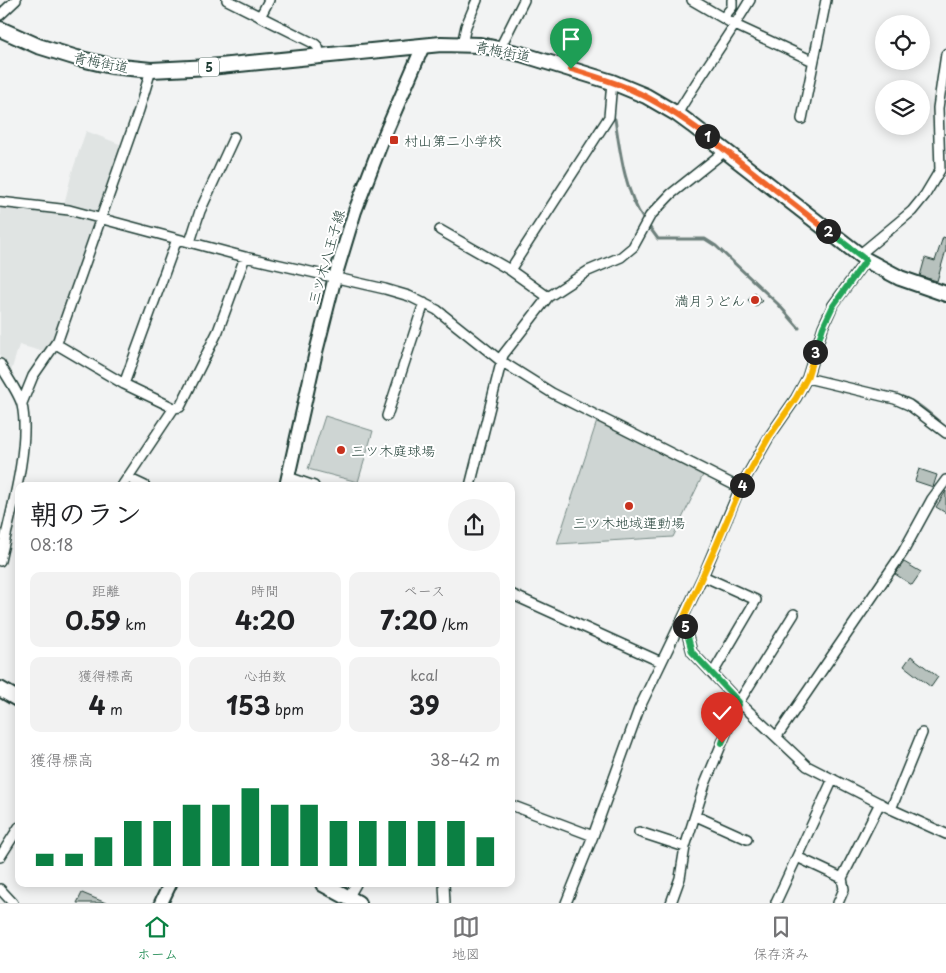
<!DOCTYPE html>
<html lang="ja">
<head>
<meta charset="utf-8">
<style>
	:root { --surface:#fff; --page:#f2f2f2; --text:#202124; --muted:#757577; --line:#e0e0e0; --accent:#0b8043 }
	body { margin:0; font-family:"Playpen Sans","Klee One",sans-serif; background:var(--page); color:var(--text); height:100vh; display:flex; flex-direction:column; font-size:19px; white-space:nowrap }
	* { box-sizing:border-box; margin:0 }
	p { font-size:16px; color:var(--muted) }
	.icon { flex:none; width:28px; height:28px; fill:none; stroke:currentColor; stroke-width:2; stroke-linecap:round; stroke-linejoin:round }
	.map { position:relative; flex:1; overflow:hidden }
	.drawer { position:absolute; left:15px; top:482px; width:500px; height:405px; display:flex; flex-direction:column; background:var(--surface); border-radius:10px; box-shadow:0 2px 12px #0003 }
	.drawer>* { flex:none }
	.fabs { position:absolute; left:875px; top:15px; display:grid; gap:10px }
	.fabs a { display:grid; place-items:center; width:55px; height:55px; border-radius:50%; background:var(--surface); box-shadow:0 2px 12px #0003; font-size:25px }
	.pin { position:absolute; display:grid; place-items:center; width:42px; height:42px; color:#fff; margin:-51px -21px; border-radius:50% 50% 50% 0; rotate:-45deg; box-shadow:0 0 5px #0007 }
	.pin .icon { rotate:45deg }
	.km { position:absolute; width:25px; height:25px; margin:-12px; border-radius:50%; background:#222; color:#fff; font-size:14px; line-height:25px; text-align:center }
	.round { display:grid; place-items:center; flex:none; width:52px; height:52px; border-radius:26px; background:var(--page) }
	.headline { display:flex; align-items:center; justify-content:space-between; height:85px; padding:0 15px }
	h1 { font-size:28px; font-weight:700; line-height:38px }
	.figures { display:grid; grid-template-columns:repeat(3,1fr); gap:8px; height:85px; padding:5px 15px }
	.figures div { display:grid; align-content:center; border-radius:10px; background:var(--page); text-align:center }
	.figures b { font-size:25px; font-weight:700 }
	.figures small { font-size:14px; font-weight:400 }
	.figures p { font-size:14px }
	.chart { height:140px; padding:10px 15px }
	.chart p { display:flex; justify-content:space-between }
	.chart svg { width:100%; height:90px; margin-top:5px; stroke:var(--accent); stroke-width:6 }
	.tabs { display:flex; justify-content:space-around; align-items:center; height:70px; border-top:1px solid var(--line); background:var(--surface); font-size:14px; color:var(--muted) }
	.tabs a { display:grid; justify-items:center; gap:2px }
	.tabs .selected { color:var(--accent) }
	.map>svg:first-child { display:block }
	.built { fill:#e0e4e3 }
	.green { fill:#ced5d3; stroke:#768984 }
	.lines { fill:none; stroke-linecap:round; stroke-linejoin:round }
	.stream { stroke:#6d807b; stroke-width:3 }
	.building { fill:#b7c1bd; stroke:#1f3d34 }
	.street-casing { stroke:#1f3d34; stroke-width:12 }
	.secondary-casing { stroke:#1f3d34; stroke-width:16 }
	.primary-casing { stroke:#1f3d34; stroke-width:18 }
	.street { stroke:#fff; stroke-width:9 }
	.secondary { stroke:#fff; stroke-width:12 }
	.primary { stroke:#fff; stroke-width:14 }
	.split-1-casing { stroke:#fff; stroke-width:10 }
	.split-2-casing { stroke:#fff; stroke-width:10 }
	.split-3-casing { stroke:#fff; stroke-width:10 }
	.split-4-casing { stroke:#fff; stroke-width:10 }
	.split-5-casing { stroke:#fff; stroke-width:10 }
	.split-6-casing { stroke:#fff; stroke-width:10 }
	.split-1 { stroke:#f0652b; stroke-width:6 }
	.split-2 { stroke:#f0652b; stroke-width:6 }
	.split-3 { stroke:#22a559; stroke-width:6 }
	.split-4 { stroke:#f5b400; stroke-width:6 }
	.split-5 { stroke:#f5b400; stroke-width:6 }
	.split-6 { stroke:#22a559; stroke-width:6 }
	.poi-dot { fill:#c8321e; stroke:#fff; stroke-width:2 }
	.labels { text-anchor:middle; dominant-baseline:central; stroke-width:4; stroke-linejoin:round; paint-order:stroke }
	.shield { fill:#fff; stroke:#627771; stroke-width:1 }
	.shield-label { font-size:12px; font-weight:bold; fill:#1f3d34 }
	.street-label { font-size:14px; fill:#1f3d34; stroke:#fff }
	.poi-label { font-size:14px; fill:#1f3d34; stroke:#fff; text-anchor:start }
</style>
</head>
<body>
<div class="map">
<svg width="946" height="903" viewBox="0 0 946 903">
	<rect width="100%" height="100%" fill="#f2f3f3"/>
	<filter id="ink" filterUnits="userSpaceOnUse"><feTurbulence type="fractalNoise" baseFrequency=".02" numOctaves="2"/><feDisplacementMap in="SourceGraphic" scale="10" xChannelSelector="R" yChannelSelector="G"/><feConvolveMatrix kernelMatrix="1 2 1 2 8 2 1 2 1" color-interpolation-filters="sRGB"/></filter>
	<g filter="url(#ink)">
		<path class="built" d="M 86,131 L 122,145 L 99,210 L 94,212 L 64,205 L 72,172 Z
			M 0,205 L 62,212 L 94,220 L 95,222 L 53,340 L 45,352 L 19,345 L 10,375 L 0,357 Z"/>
		<path class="green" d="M 325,416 L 373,431 L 358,482 L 308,469 Z
			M 597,421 L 703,475 L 673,537 L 557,544 Z"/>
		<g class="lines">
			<path class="stream" d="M 470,4 L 472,0
				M 615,119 C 620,151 625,193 644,220
				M 650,228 L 658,239 L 705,239 L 716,246 L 778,304 L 799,328
				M 893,394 C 915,399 929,413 946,428"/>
		</g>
		<path class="building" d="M 943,237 L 946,238 L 946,250 L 937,281 L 920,276 L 925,258 L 935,261 Z
			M 755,293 L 762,301 L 755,307 L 748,300 Z
			M 919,469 L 937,475 L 933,487 L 915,481 Z
			M 946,491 L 946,513 L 936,507 Z
			M 904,562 L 921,572 L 912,585 L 895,574 Z
			M 911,656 L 938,677 L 931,687 L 904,666 Z
			M 82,893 L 106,903 L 77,903 Z"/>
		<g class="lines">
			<g class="street-casing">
				<path id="street" d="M 227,0 L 315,44 L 318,47 L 320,57
					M 692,0 L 735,25 L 813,61
					M 0,15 L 16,0
					M 260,17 L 269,0
					M 723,18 L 732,7 L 732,0
					M 462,44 L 466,26 L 477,0
					M 500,48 L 524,0
					M 677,114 C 700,75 727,39 750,0
					M 802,119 L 826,0
					M 0,202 L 69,210 L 245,257 L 385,289 L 409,296 L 437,310 L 501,361 L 552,393 L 740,488
					M 440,230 L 510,270 L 548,297
					M 190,242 L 200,211 L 234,137
					M 859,255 L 912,211 L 925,195 L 940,170 L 938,108 L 946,54
					M 510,270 L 609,117 L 612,82
					M 56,344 L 124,384 L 174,408
					M 0,364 C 6,376 19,393 22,405 C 31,446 9,519 0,561
					M 807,378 L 895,399 L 909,405 L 946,433
					M 124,384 L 177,239
					M 22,403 L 33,376 L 58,340 L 139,110 L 151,70
					M 387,416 L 424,303
					M 288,477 L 314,486
					M 128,478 L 145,486
					M 122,486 L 174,408 L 180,407 L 218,331 L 245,257
					M 470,486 L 503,355 L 548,297 L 588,271 L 621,257 L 633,247 L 650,216 L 671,194 L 725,151
					M 703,576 L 756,600 L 713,673
					M 511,594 L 661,662
					M 683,619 L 692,652 L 739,702 L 807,766 L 891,809 L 946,834
					M 777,736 L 903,552 L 932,499 L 946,480
					M 511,805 L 593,836
					M 891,809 L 922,733
					M 696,816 L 747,839
					M 639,832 L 685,847
					M 0,857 L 19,827
					M 797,857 L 842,878 L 880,803
					M 444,884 L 445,903
					M 0,889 L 13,903
					M 348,898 L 356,884
					M 776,902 L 833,779
					M 566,903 L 593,836 L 639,709 L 703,576 L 740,488 L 769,437 L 796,398 L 807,378 L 823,327 L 833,305 L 866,260
					M 671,903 L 680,878 L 685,847 L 705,784 L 739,702 L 794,614
					M 838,903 L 844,889 L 842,878"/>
			</g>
			<g class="secondary-casing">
				<path id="secondary" d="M 286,486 L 316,352 L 335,277 L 355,211 L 382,141 L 423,46
					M 161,903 L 170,884"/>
			</g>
			<g class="primary-casing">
				<path id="primary" d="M 0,29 L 38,46 L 77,58 L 111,66 L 151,70 L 210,67 L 441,44 L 480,45 L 521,54 L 612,82 L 646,96 L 677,114 L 692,125 L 866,260 L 900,278 L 946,294
					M 0,689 L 19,700
					M 323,884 L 358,903"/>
			</g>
			<use href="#street" class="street"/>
			<use href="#secondary" class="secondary"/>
			<use href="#primary" class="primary"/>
		</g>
	</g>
	<g class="lines" filter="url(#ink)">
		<g class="split-1-casing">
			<path id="split-1" d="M 571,69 C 591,75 611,81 630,89 C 659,102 683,118 707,136"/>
		</g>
		<g class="split-2-casing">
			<path id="split-2" d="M 707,136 L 828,231"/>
		</g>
		<g class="split-3-casing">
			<path id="split-3" d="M 815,352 L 823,327 L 833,306 L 866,260 L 828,231"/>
		</g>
		<g class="split-4-casing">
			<path id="split-4" d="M 742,485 L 769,437 L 796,398 L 807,378 L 815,352"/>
		</g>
		<g class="split-5-casing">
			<path id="split-5" d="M 685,626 L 683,619 L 716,546 L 742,485"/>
		</g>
		<g class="split-6-casing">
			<path id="split-6" d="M 685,626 L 692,652 L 739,702 L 722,743"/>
		</g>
		<use href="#split-1" class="split-1"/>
		<use href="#split-2" class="split-2"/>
		<use href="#split-3" class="split-3"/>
		<use href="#split-4" class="split-4"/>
		<use href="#split-5" class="split-5"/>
		<use href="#split-6" class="split-6"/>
	</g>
	<g class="poi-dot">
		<rect x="389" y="135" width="10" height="10" rx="2.5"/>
		<circle cx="755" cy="300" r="5"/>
		<circle cx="341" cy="450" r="5"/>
		<circle cx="629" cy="506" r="5"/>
	</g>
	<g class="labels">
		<rect class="shield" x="199" y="57.5" width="20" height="19" rx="4"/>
		<g class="shield-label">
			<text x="209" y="67">5</text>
		</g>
		<g class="street-label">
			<text transform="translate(503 51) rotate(11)">青梅街道</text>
			<text transform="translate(101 62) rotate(11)">青梅街道</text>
			<text transform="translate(326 257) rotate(-74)">三ツ木八王子線</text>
		</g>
		<g class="poi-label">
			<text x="404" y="140">村山第二小学校</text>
			<text x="745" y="300" text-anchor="end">満月うどん</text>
			<text x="351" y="450">三ツ木庭球場</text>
			<text x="629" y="522" text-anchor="middle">三ツ木地域運動場</text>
		</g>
	</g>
</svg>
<div class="fabs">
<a><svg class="icon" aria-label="locate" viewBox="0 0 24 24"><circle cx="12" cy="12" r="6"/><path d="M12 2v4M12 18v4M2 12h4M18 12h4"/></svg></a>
<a><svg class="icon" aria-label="layers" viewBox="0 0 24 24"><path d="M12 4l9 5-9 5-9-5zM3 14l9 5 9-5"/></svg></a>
</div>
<div class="pin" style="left:571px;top:69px;background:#1e9e55"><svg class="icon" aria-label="arrive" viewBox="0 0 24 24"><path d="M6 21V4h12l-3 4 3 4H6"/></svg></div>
<div class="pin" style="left:722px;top:743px;background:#d93025"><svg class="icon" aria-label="check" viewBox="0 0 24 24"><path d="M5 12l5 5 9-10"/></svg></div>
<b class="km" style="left:707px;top:136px">1</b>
<b class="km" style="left:828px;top:231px">2</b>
<b class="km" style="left:815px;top:352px">3</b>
<b class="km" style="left:742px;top:485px">4</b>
<b class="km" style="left:685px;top:626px">5</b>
<section class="drawer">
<div class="headline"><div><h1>朝のラン</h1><p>08:18</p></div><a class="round"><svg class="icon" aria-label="share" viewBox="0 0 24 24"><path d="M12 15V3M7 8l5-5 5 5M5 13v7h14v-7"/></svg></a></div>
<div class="figures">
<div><p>距離</p><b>0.59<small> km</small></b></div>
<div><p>時間</p><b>4:20</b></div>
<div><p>ペース</p><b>7:20<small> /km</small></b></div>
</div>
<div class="figures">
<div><p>獲得標高</p><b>4<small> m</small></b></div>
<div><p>心拍数</p><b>153<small> bpm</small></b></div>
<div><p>kcal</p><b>39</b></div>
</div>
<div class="chart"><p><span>獲得標高</span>38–42 m</p>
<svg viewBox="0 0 160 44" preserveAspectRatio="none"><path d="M5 44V38M15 44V38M25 44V30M35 44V22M45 44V22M55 44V14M65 44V14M75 44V6M85 44V14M95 44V14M105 44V22M115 44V22M125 44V22M135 44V22M145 44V22M155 44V30"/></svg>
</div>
</section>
</div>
<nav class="tabs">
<a class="selected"><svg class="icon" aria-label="home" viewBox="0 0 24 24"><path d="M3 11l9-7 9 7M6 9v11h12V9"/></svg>ホーム</a>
<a><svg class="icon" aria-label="map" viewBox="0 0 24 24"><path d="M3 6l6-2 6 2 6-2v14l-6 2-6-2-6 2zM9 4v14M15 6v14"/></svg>地図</a>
<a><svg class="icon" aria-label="saved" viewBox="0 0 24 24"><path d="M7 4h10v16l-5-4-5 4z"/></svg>保存済み</a>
</nav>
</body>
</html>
